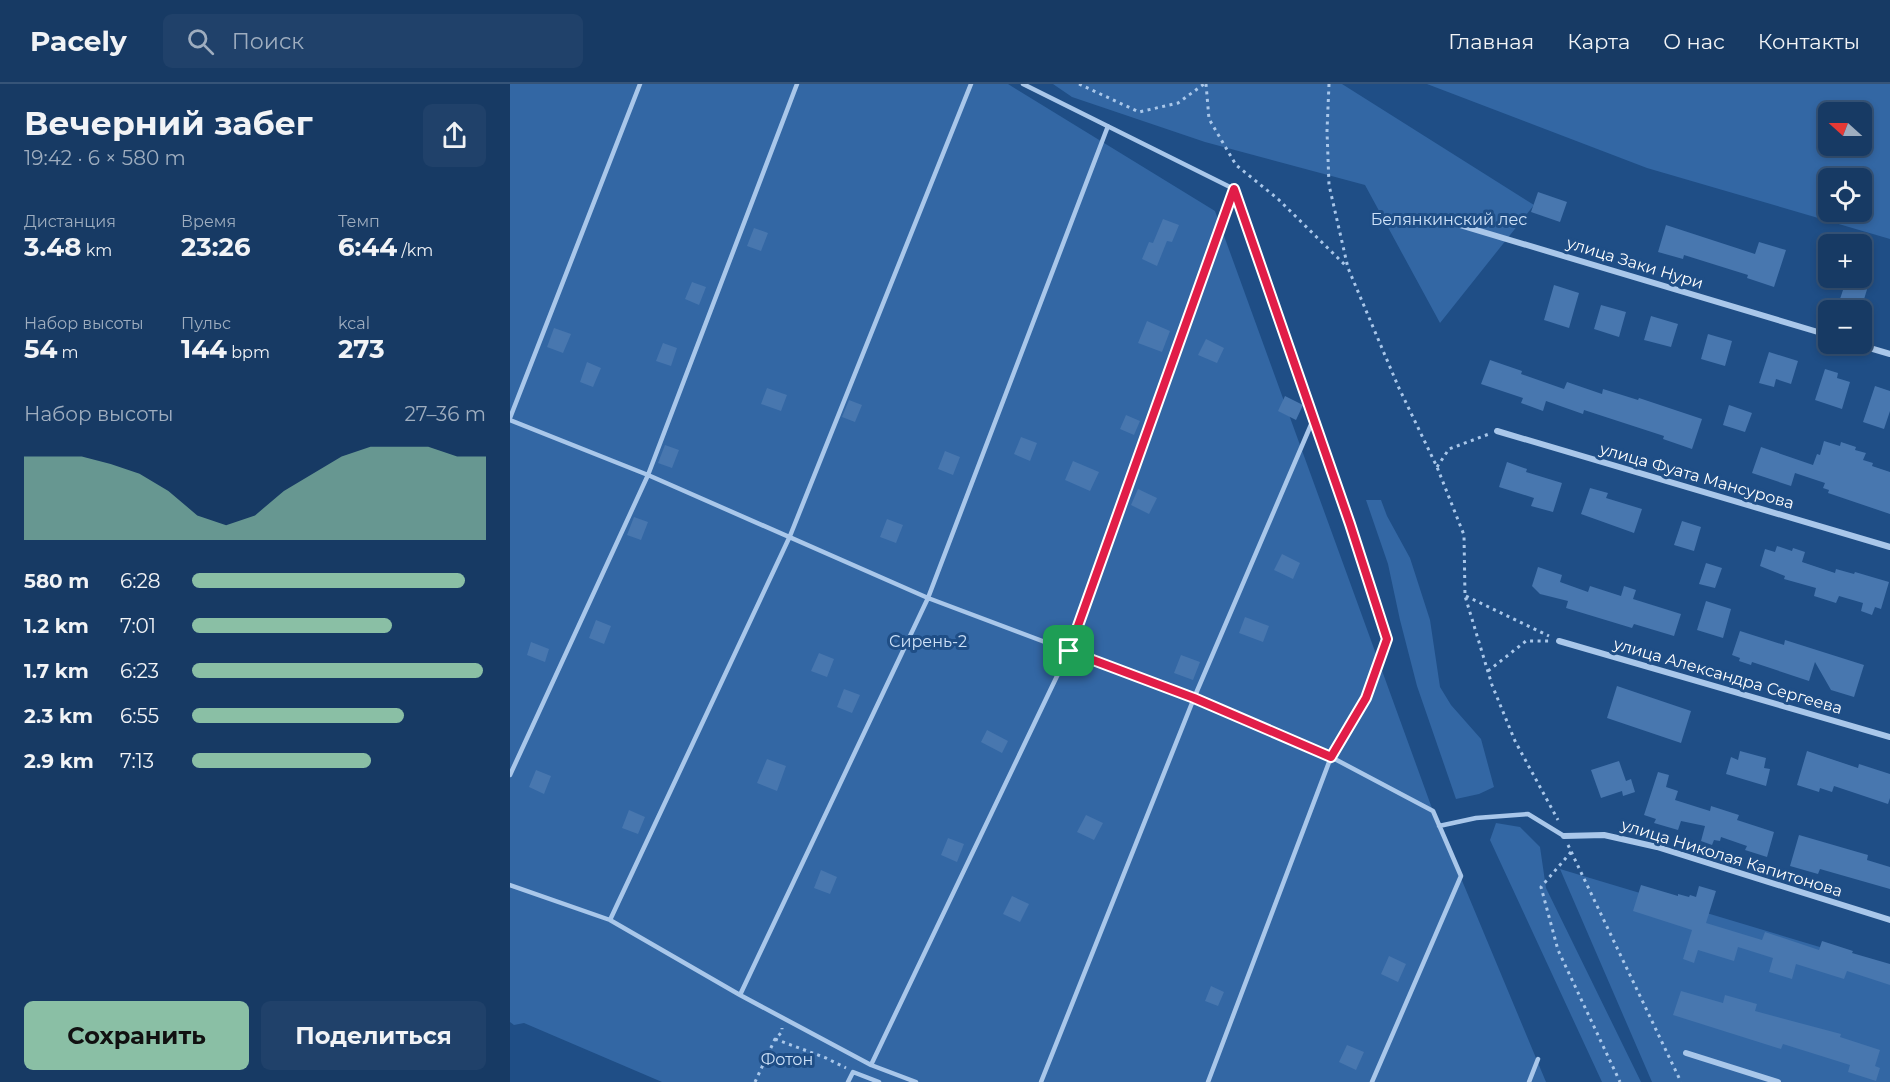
<!DOCTYPE html>
<html lang="ru">
<head>
<meta charset="utf-8">
<style>
	:root { --surface:#173a64; --page:#20416a; --text:#f1f3f6; --muted:#9eadbf; --line:#365478; --accent:#8abfa5 }
	body { margin:0; font-family:Montserrat,sans-serif; background:var(--page); color:var(--text); height:100vh; display:flex; flex-direction:column; font-size:22px; white-space:nowrap }
	* { box-sizing:border-box; margin:0 }
	p { font-size:20px; color:var(--muted) }
	.icon { flex:none; width:33px; height:33px; fill:none; stroke:currentColor; stroke-width:2; stroke-linecap:round; stroke-linejoin:round }
	.map { position:relative; flex:1; overflow:hidden }
	.drawer { display:flex; flex-direction:column; background:var(--surface); width:510px }
	.drawer>* { flex:none }
	.needle { width:39px; rotate:291deg }
	.buttons { position:absolute; left:1308px; top:18px; display:grid; gap:12px }
	.buttons a { display:grid; place-items:center; width:54px; height:54px; border-radius:9px; background:var(--surface); box-shadow:0 3px 9px #0003,0 0 0 2px var(--line); font-size:30px }
	.pin { position:absolute; display:grid; place-items:center; width:51px; height:51px; color:#fff; margin:-26px; border-radius:12px; box-shadow:0 3px 9px #0006 }
	.round { display:grid; place-items:center; flex:none; width:63px; height:63px; border-radius:9px; background:var(--page) }
	.summary { display:flex; align-items:center; justify-content:space-between; height:102px; padding:0 24px }
	h1 { font-size:33px; font-weight:700; line-height:45px }
	.figures { display:grid; grid-template-columns:repeat(3,1fr); gap:9px; height:102px; padding:6px 24px }
	.figures div { display:grid; align-content:center }
	.figures b { font-size:26px; font-weight:700 }
	.figures small { font-size:16px; font-weight:400 }
	.figures p { font-size:16px }
	.chart { height:168px; padding:12px 24px }
	.chart p { display:flex; justify-content:space-between }
	.chart svg { width:100%; height:108px; margin-top:6px; fill:var(--accent); opacity:.7 }
	.button { display:flex; gap:12px; margin-top:auto; padding:12px 24px }
	.button a { flex:1; height:69px; border-radius:9px; background:var(--accent); color:#111; font-size:24px; font-weight:700; line-height:69px; text-align:center }
	.button a+a { background:var(--page); color:var(--text) }
	ul { padding:0 24px; list-style:none; font-size:20px }
	li { display:grid; grid-template-columns:96px 72px 1fr; align-items:center; height:45px }
	li i { height:15px; border-radius:8px; background:var(--accent) }
	header { display:flex; align-items:center; gap:36px; box-sizing:border-box; height:84px; padding:0 30px; background:var(--surface); border-bottom:2px solid var(--line) }
	header strong { font-size:28px }
	nav { display:flex; gap:33px; margin-inline-start:auto; font-size:21px }
	.search { width:420px; height:54px; background:var(--page); display:flex; align-items:center; gap:15px; box-sizing:border-box; padding:0 21px; border-radius:9px; color:var(--muted); font-size:22px }
	main { display:flex; flex:1; min-height:0 }
	.map>svg:first-child { display:block }
	.green { fill:#3367a4; fill-rule:evenodd }
	.building { fill:#4877af }
	.lines { fill:none; stroke-linecap:round; stroke-linejoin:round }
	.path { stroke:#a9c7ea; stroke-width:3; stroke-dasharray:3 4.5; stroke-linecap:butt }
	.service { stroke:#a9c7ea; stroke-width:4.5 }
	.minor { stroke:#a9c7ea; stroke-width:6 }
	.route-casing { stroke:#fff; stroke-width:12 }
	.route { stroke:#e11d48; stroke-width:8 }
	.labels { text-anchor:middle; dominant-baseline:central; stroke-width:6; stroke-linejoin:round; paint-order:stroke }
	.park-label { font-size:16px; fill:#cde1f8; stroke:#1f4e86 }
	.street-label { font-size:16px; fill:#fff; stroke:#1f4e86 }
</style>
</head>
<body>
<header>
<strong>Pacely</strong>
<div class="search"><svg class="icon" aria-label="search" viewBox="0 0 24 24"><circle cx="10" cy="10" r="6"/><path d="M15 15l6 6"/></svg>Поиск</div>
<nav><a>Главная</a><a>Карта</a><a>О нас</a><a>Контакты</a></nav>
</header>
<main>
<section class="drawer">
<div class="summary"><div><h1>Вечерний забег</h1><p>19:42 · 6 × 580 m</p></div><a class="round"><svg class="icon" aria-label="share" viewBox="0 0 24 24"><path d="M12 15V3M7 8l5-5 5 5M5 13v7h14v-7"/></svg></a></div>
<div class="figures">
<div><p>Дистанция</p><b>3.48<small> km</small></b></div>
<div><p>Время</p><b>23:26</b></div>
<div><p>Темп</p><b>6:44<small> /km</small></b></div>
</div>
<div class="figures">
<div><p>Набор высоты</p><b>54<small> m</small></b></div>
<div><p>Пульс</p><b>144<small> bpm</small></b></div>
<div><p>kcal</p><b>273</b></div>
</div>
<div class="chart"><p><span>Набор высоты</span>27–36 m</p>
<svg viewBox="0 0 160 44" preserveAspectRatio="none"><path d="M0 44V10L10 10L20 10L30 13L40 17L50 24L60 34L70 38L80 34L90 24L100 17L110 10L120 6L130 6L140 6L150 10L160 10V44z"/></svg>
</div>
<ul>
<li><b>580 m</b>6:28<i style="width:93%"></i></li>
<li><b>1.2 km</b>7:01<i style="width:68%"></i></li>
<li><b>1.7 km</b>6:23<i style="width:99%"></i></li>
<li><b>2.3 km</b>6:55<i style="width:72%"></i></li>
<li><b>2.9 km</b>7:13<i style="width:61%"></i></li>
</ul>
<div class="button"><a>Сохранить</a><a>Поделиться</a></div>
</section>
<div class="map">
<svg width="1380" height="998" viewBox="0 0 1380 998">
	<rect width="100%" height="100%" fill="#1f4e86"/>
	<path class="green" d="M 0,0 L 498,0 L 705,127 L 923,727 L 1036,998 L 152,998 L 14,939 L 4,941 L 0,938 Z
		M 543,0 L 832,0 L 1024,121 L 930,239 L 855,101 L 695,58 L 562,13 Z
		M 917,0 L 1380,0 L 1380,155 L 1137,84 ZM 1318,28 L 1352,28 L 1352,62 L 1318,62 ZM 1318,94 L 1352,94 L 1352,128 L 1318,128 Z
		M 856,416 L 871,416 L 877,432 L 900,474 L 920,536 L 930,603 L 941,621 L 971,655 L 984,703 L 969,710 L 946,715 L 907,602 L 890,536 L 878,480 Z
		M 986,739 L 1010,743 L 1030,763 L 1036,804 L 1131,998 L 1092,998 L 980,756 Z
		M 1050,785 L 1380,884 L 1380,998 L 1142,998 Z"/>
	<path class="building" d="M 1028,108 L 1057,118 L 1050,138 L 1021,128 Z
		M 653,135 L 669,141 L 662,158 L 657,157 L 647,182 L 632,175 L 639,158 L 643,159 Z
		M 1156,141 L 1245,170 L 1249,158 L 1276,166 L 1264,203 L 1237,194 L 1238,191 L 1174,171 L 1173,175 L 1148,168 Z
		M 244,144 L 258,149 L 251,167 L 237,162 Z
		M 1337,194 L 1359,199 L 1351,225 L 1329,218 Z
		M 182,198 L 196,203 L 189,221 L 175,215 Z
		M 1044,201 L 1069,209 L 1059,244 L 1034,236 Z
		M 1091,221 L 1116,228 L 1109,253 L 1084,245 Z
		M 1141,232 L 1168,240 L 1161,263 L 1134,256 Z
		M 637,237 L 660,247 L 652,268 L 628,259 Z
		M 44,244 L 61,250 L 53,269 L 37,263 Z
		M 1198,250 L 1222,257 L 1215,282 L 1191,275 Z
		M 696,255 L 714,264 L 707,279 L 688,271 Z
		M 153,259 L 167,264 L 161,282 L 146,277 Z
		M 1259,268 L 1288,277 L 1281,300 L 1266,295 L 1264,303 L 1249,299 Z
		M 980,276 L 1012,287 L 1011,290 L 1054,305 L 1057,298 L 1092,310 L 1093,305 L 1128,316 L 1129,314 L 1192,335 L 1182,365 L 1153,355 L 1154,352 L 1074,326 L 1073,330 L 1036,317 L 1033,327 L 1011,319 L 1013,314 L 971,300 Z
		M 77,278 L 91,284 L 83,303 L 70,298 Z
		M 1315,285 L 1328,289 L 1327,294 L 1340,298 L 1332,325 L 1305,316 Z
		M 1365,302 L 1380,307 L 1380,327 L 1374,345 L 1353,338 Z
		M 257,304 L 277,311 L 271,327 L 251,320 Z
		M 775,312 L 793,321 L 786,336 L 768,327 Z
		M 339,316 L 352,321 L 345,338 L 332,333 Z
		M 1219,321 L 1242,329 L 1235,348 L 1213,341 Z
		M 616,331 L 630,337 L 624,351 L 610,345 Z
		M 511,353 L 527,359 L 520,377 L 504,370 Z
		M 1314,357 L 1330,362 L 1331,358 L 1346,363 L 1345,366 L 1356,369 L 1353,376 L 1363,379 L 1362,382 L 1380,388 L 1380,430 L 1318,409 L 1319,406 L 1313,404 L 1315,399 L 1285,389 L 1281,402 L 1242,389 L 1251,363 L 1303,381 L 1307,370 L 1310,371 Z
		M 155,361 L 169,366 L 162,384 L 148,379 Z
		M 435,367 L 450,373 L 443,391 L 428,385 Z
		M 563,377 L 589,388 L 580,407 L 555,396 Z
		M 997,378 L 1017,385 L 1016,388 L 1052,399 L 1043,428 L 1021,422 L 1024,414 L 989,403 Z
		M 1080,404 L 1098,409 L 1096,414 L 1132,425 L 1124,449 L 1071,430 Z
		M 628,405 L 647,414 L 639,430 L 621,421 Z
		M 124,433 L 138,438 L 131,456 L 117,451 Z
		M 377,435 L 393,441 L 386,459 L 370,453 Z
		M 1172,437 L 1191,443 L 1184,467 L 1164,461 Z
		M 1267,462 L 1282,467 L 1283,464 L 1295,468 L 1292,478 L 1325,489 L 1326,485 L 1344,490 L 1345,488 L 1379,498 L 1371,525 L 1365,523 L 1362,531 L 1351,527 L 1353,519 L 1329,512 L 1326,519 L 1304,512 L 1306,504 L 1274,495 L 1275,492 L 1250,482 L 1255,465 L 1265,468 Z
		M 772,470 L 790,479 L 783,495 L 764,486 Z
		M 1196,479 L 1212,484 L 1205,504 L 1189,500 Z
		M 1028,483 L 1052,491 L 1050,498 L 1078,508 L 1080,502 L 1111,512 L 1114,502 L 1126,506 L 1123,515 L 1171,530 L 1164,552 L 1124,540 L 1122,544 L 1056,524 L 1058,517 L 1030,510 L 1022,502 Z
		M 1196,517 L 1221,525 L 1213,554 L 1187,546 Z
		M 735,533 L 759,542 L 753,558 L 729,549 Z
		M 86,536 L 101,542 L 94,560 L 79,554 Z
		M 1230,547 L 1274,561 L 1275,556 L 1354,581 L 1344,613 L 1321,606 L 1305,578 L 1299,597 L 1242,578 L 1241,581 L 1229,577 L 1230,574 L 1222,571 Z
		M 21,558 L 39,565 L 35,578 L 17,571 Z
		M 309,569 L 324,575 L 317,593 L 301,587 Z
		M 671,571 L 690,578 L 683,596 L 664,589 Z
		M 1107,602 L 1181,627 L 1171,659 L 1097,634 Z
		M 334,605 L 350,611 L 342,629 L 327,623 Z
		M 477,646 L 498,657 L 492,669 L 471,658 Z
		M 1230,667 L 1256,674 L 1254,684 L 1260,685 L 1256,702 L 1216,690 L 1221,673 L 1228,676 Z
		M 1297,667 L 1348,684 L 1349,680 L 1380,690 L 1380,714 L 1378,720 L 1324,702 L 1322,708 L 1310,704 L 1309,708 L 1287,701 Z
		M 257,675 L 276,682 L 267,707 L 247,699 Z
		M 1109,677 L 1116,697 L 1121,695 L 1125,708 L 1113,712 L 1112,707 L 1091,714 L 1081,686 Z
		M 26,686 L 41,692 L 34,710 L 19,703 Z
		M 1148,688 L 1159,691 L 1156,703 L 1168,707 L 1165,716 L 1200,727 L 1201,722 L 1229,731 L 1227,736 L 1264,748 L 1257,773 L 1235,766 L 1237,762 L 1211,753 L 1210,757 L 1204,756 L 1202,761 L 1191,757 L 1195,742 L 1171,737 L 1168,746 L 1144,739 L 1146,735 L 1134,731 Z
		M 119,726 L 135,733 L 128,750 L 112,744 Z
		M 576,731 L 593,739 L 584,756 L 567,748 Z
		M 1289,751 L 1358,771 L 1357,776 L 1380,783 L 1380,805 L 1310,785 L 1308,790 L 1280,782 Z
		M 438,754 L 454,760 L 447,778 L 431,771 Z
		M 311,786 L 327,793 L 320,810 L 304,804 Z
		M 1131,801 L 1168,812 L 1168,810 L 1179,813 L 1180,811 L 1186,813 L 1189,802 L 1206,807 L 1196,839 L 1252,856 L 1255,848 L 1309,866 L 1312,857 L 1343,867 L 1342,869 L 1380,880 L 1380,901 L 1337,887 L 1334,895 L 1286,880 L 1282,895 L 1259,888 L 1263,874 L 1228,863 L 1224,877 L 1188,866 L 1184,879 L 1173,875 L 1182,846 L 1123,827 Z
		M 502,812 L 519,820 L 510,838 L 493,830 Z
		M 879,872 L 896,880 L 888,898 L 871,890 Z
		M 701,902 L 714,908 L 708,922 L 695,917 Z
		M 1171,907 L 1213,919 L 1215,911 L 1247,920 L 1245,927 L 1331,950 L 1330,953 L 1370,966 L 1365,982 L 1370,984 L 1366,997 L 1338,988 L 1340,981 L 1273,960 L 1271,965 L 1163,931 Z
		M 837,961 L 854,968 L 846,986 L 829,978 Z"/>
	<g class="lines">
		<path class="path" d="M 569,0 L 629,28 L 668,19 L 694,0
			M 696,0 L 699,35 L 726,81 L 768,115 L 836,182
			M 819,0 L 817,47 L 819,101 L 838,184 L 888,302 L 927,383 L 954,451 L 955,512 L 982,601 L 1005,657 L 1048,736
			M 927,383 L 939,365 L 979,350
			M 956,512 L 1039,552
			M 978,587 L 1016,557 L 1041,557
			M 1058,761 L 1171,998
			M 1061,768 L 1031,803 L 1048,866 L 1110,998
			M 265,955 L 316,974 L 336,984
			M 245,998 L 265,955 L 272,948 L 272,944"/>
		<path class="service" d="M 513,0 L 724,105 L 840,439 L 877,555 L 856,614 L 821,673 L 698,998
			M 0,334 L 130,0
			M 0,336 L 138,391 L 418,514 L 684,614 L 821,673 L 923,727 L 951,792 L 862,998
			M 0,691 L 138,391 L 287,0
			M 929,742 L 966,734 L 1018,730 L 1054,752
			M 0,801 L 100,836 L 230,911 L 361,981 L 406,998
			M 100,836 L 280,452 L 461,0
			M 230,911 L 418,514 L 598,42
			M 361,981 L 559,567 L 724,105
			M 338,998 L 343,988 L 369,998
			M 531,998 L 684,614 L 803,336
			M 1019,998 L 1028,975"/>
		<path class="minor" d="M 923,133 L 1318,251
			M 1346,260 L 1380,270
			M 987,347 L 1380,463
			M 1049,557 L 1380,653
			M 1054,752 L 1094,751 L 1147,763 L 1380,836
			M 1176,969 L 1268,998"/>
	</g>
	<g class="lines">
		<g class="route-casing">
			<path id="route" d="M 724,105 L 840,440 L 877,555 L 856,614 L 821,673 L 684,614 L 559,567 Z"/>
		</g>
		<use href="#route" class="route"/>
	</g>
	<g class="labels">
		<g class="park-label">
			<text x="939" y="135">Белянкинский лес</text>
			<text x="418" y="557">Сирень-2</text>
			<text x="277" y="975">Фотон</text>
		</g>
		<g class="street-label">
			<text transform="translate(1125 179) rotate(17)">улица Заки Нури</text>
			<text transform="translate(1187 392) rotate(16)">улица Фуата Мансурова</text>
			<text transform="translate(1218 592) rotate(16)">улица Александра Сергеева</text>
			<text transform="translate(1222 774) rotate(17)">улица Николая Капитонова</text>
		</g>
	</g>
</svg>
<div class="buttons">
<a><svg class="needle" viewBox="-14 -14 28 28"><path d="M0-13l5 13h-10z" fill="#e53935"/><path d="M0 13l5-13h-10z" fill="#9eadbf"/></svg></a>
<a><svg class="icon" aria-label="locate" viewBox="0 0 24 24"><circle cx="12" cy="12" r="6"/><path d="M12 2v4M12 18v4M2 12h4M18 12h4"/></svg></a>
<a>+</a>
<a>−</a>
</div>
<div class="pin" style="left:559px;top:567px;background:#1e9e55"><svg class="icon" aria-label="arrive" viewBox="0 0 24 24"><path d="M6 21V4h12l-3 4 3 4H6"/></svg></div>
</div>
</main>
</body>
</html>
